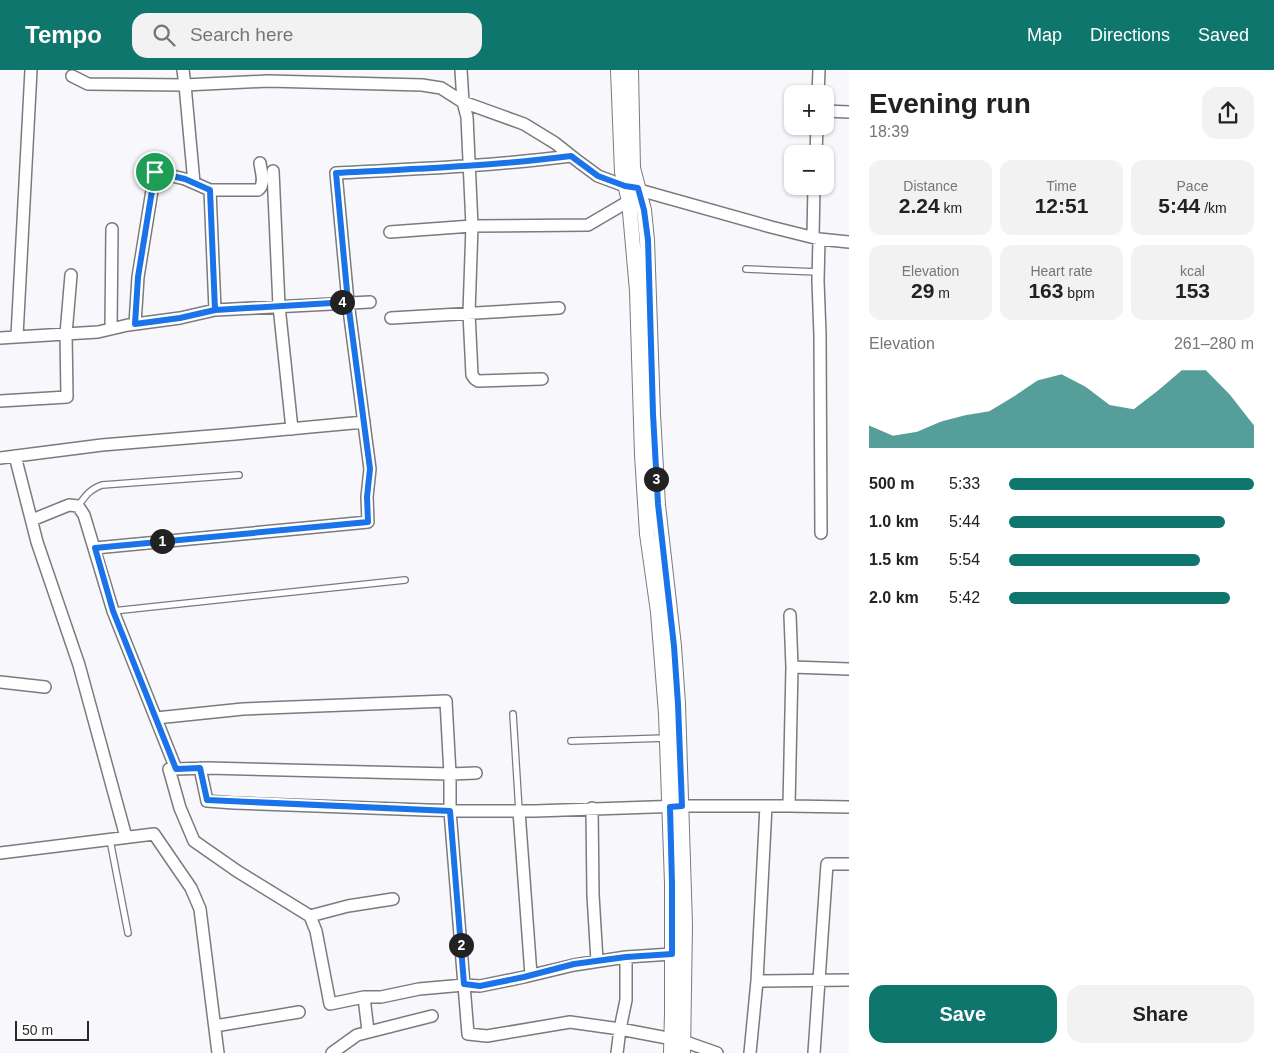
<!DOCTYPE html>
<html lang="en">
<head>
<meta charset="utf-8">
<style>
	:root { --surface:#fff; --page:#f2f2f2; --text:#222; --muted:#767676; --accent:#0f766e }
	body { margin:0; font-family:Arial,sans-serif; background:var(--page); color:var(--text); height:100vh; display:flex; flex-direction:column; font-size:19px; white-space:nowrap }
	* { box-sizing:border-box; margin:0 }
	p { font-size:16px; color:var(--muted) }
	.icon { flex:none; width:28px; height:28px; fill:none; stroke:currentColor; stroke-width:2; stroke-linecap:round; stroke-linejoin:round }
	.map { position:relative; flex:1; overflow:hidden }
	.details { display:flex; flex-direction:column; background:var(--surface); width:425px }
	.details>* { flex:none }
	.buttons { position:absolute; left:784px; top:15px; display:grid; gap:10px }
	.buttons a { display:grid; place-items:center; width:50px; height:50px; border-radius:10px; background:var(--surface); box-shadow:0 1px 4px #0004; font-size:25px }
	.scale { position:absolute; left:15px; bottom:12px; width:74px; box-sizing:border-box; padding-left:5px; border:2px solid #2a2a2c; border-top:0; font-size:14px; line-height:18px; white-space:nowrap; color:#2a2a2c; -webkit-text-stroke:4px #fff; paint-order:stroke }
	.pin { position:absolute; display:grid; place-items:center; width:42px; height:42px; color:#fff; margin:-21px; border:2px solid #fff; border-radius:50%; box-shadow:0 1px 5px #0007 }
	.km { position:absolute; width:25px; height:25px; margin:-12px; border-radius:50%; background:#222; color:#fff; font-size:14px; line-height:25px; text-align:center }
	.round { display:grid; place-items:center; flex:none; width:52px; height:52px; border-radius:15px; background:var(--page) }
	.head { display:flex; align-items:center; justify-content:space-between; height:85px; padding:0 20px }
	h1 { font-size:28px; font-weight:800; line-height:38px }
	.metrics { display:grid; grid-template-columns:repeat(3,1fr); gap:8px; height:85px; padding:5px 20px }
	.metrics div { display:grid; align-content:center; border-radius:12px; background:var(--page); text-align:center }
	.metrics b { font-size:21px; font-weight:800 }
	.metrics small { font-size:14px; font-weight:400 }
	.metrics p { font-size:14px }
	.chart { height:140px; padding:10px 20px }
	.chart p { display:flex; justify-content:space-between }
	.chart svg { width:100%; height:90px; margin-top:5px; fill:var(--accent); opacity:.7 }
	.button { display:flex; gap:10px; margin-top:auto; padding:10px 20px }
	.button a { flex:1; height:58px; border-radius:15px; background:var(--accent); color:#fff; font-size:20px; font-weight:800; line-height:58px; text-align:center }
	.button a+a { background:var(--page); color:var(--text) }
	ul { padding:0 20px; list-style:none; font-size:16px }
	li { display:grid; grid-template-columns:80px 60px 1fr; align-items:center; height:38px }
	li i { height:12px; border-radius:6px; background:var(--accent) }
	header { display:flex; align-items:center; gap:30px; box-sizing:border-box; height:70px; padding:0 25px; background:var(--accent); color:#fff }
	header strong { font-size:24px }
	nav { display:flex; gap:28px; margin-inline-start:auto; font-size:18px }
	.search { width:350px; height:45px; background:var(--page); display:flex; align-items:center; gap:12px; box-sizing:border-box; padding:0 18px; border-radius:15px; color:var(--muted); font-size:19px }
	main { display:flex; flex:1; min-height:0 }
	.map>svg:first-child { display:block }
	.lines { fill:none; stroke-linecap:round; stroke-linejoin:round }
	.service-casing { stroke:#7b7a7e; stroke-width:8 }
	.minor-casing { stroke:#7b7a7e; stroke-width:14 }
	.tertiary-casing { stroke:#7b7a7e; stroke-width:16 }
	.service { stroke:#fff; stroke-width:5.5 }
	.minor { stroke:#fff; stroke-width:11 }
	.tertiary { stroke:#fff; stroke-width:14 }
	.route-casing { stroke:#fff; stroke-width:10 }
	.route { stroke:#1a73e8; stroke-width:6 }
</style>
</head>
<body>
<header>
<strong>Tempo</strong>
<div class="search"><svg class="icon" aria-label="search" viewBox="0 0 24 24"><circle cx="10" cy="10" r="6"/><path d="M15 15l6 6"/></svg>Search here</div>
<nav><a>Map</a><a>Directions</a><a>Saved</a></nav>
</header>
<main>
<div class="map">
<svg width="849" height="983" viewBox="0 0 849 983">
	<rect width="100%" height="100%" fill="#f8f7fc"/>
	<g class="lines">
		<g class="service-casing">
			<path id="service" d="M 746,199 L 818,202
				M 78,436 C 86,425 89,420 102,415 L 239,405
				M 113,541 L 405,510
				M 513,644 L 519,741
				M 571,671 L 667,668
				M 110,770 L 128,863"/>
		</g>
		<g class="minor-casing">
			<path id="minor" d="M 183,0 L 185,15 L 268,11 L 422,15 L 441,18 L 463,32 L 524,54 L 555,73 L 579,92 L 598,106 L 625,116 L 771,157 L 819,169 L 849,172
				M 461,0 L 463,32 L 467,47 L 472,156 L 469,243 L 472,305 L 475,309 L 478,311 L 542,309
				M 72,6 L 88,14 L 185,15 L 194,113
				M 818,24 L 819,0
				M 825,41 L 849,42
				M 816,84 L 817,56
				M 273,101 L 279,236 L 292,359
				M 210,120 L 258,120 C 266,114 261,102 260,93
				M 390,162 L 472,156 L 588,155 L 629,131
				M 813,166 L 814,116
				M 819,169 L 818,211 L 820,265 L 821,463
				M 391,248 L 559,238
				M 135,254 L 138,207 L 155,102 L 185,109 L 210,120 L 215,240
				M 111,259 L 112,159
				M 17,266 L 31,0
				M 0,268 L 98,262 L 128,255 L 180,248 L 215,240 L 370,232
				M 0,331 L 67,327 L 66,264 L 71,205
				M 15,386 L 37,472 L 79,595 L 126,767
				M 0,388 L 102,375 L 235,364 L 364,352
				M 32,450 L 69,435 L 78,436 L 84,445 L 113,541 L 176,699 L 208,698 L 450,704 L 476,703
				M 95,478 L 368,452 L 367,427 L 370,399 L 348,232 L 336,103 C 414,99 493,96 571,86
				M 790,545 L 792,597
				M 0,612 L 45,617
				M 156,648 L 243,639 L 446,631 L 450,704 L 450,741 L 464,915 L 468,964 L 487,966 L 570,952 L 620,959 L 683,971 L 717,983
				M 200,698 L 207,731 L 234,733 L 426,740 L 479,741 L 535,741 L 682,736 L 789,736 L 849,737
				M 176,699 L 169,699 L 180,738 L 194,771 L 237,801 L 310,846 L 316,861 L 330,934 L 364,927 L 381,927 L 419,919 L 464,915 L 480,916 L 524,907 L 574,895 L 626,887 L 672,884
				M 789,736 L 792,597 L 849,599
				M 592,738 L 593,825 L 597,891
				M 519,741 L 531,905
				M 0,783 L 154,764 L 191,818 L 200,839 L 218,983
				M 310,846 L 348,836 L 393,829
				M 757,911 L 849,910
				M 364,927 L 368,961
				M 215,956 L 299,942
				M 332,983 L 357,965 L 432,946
				M 617,983 L 620,959 L 626,930 L 626,887
				M 750,983 L 757,911 L 766,736
				M 814,983 L 827,794 L 849,794"/>
		</g>
		<g class="tertiary-casing">
			<path id="tertiary" d="M 618,0 L 622,102 L 629,131 L 637,221 L 642,385 L 647,464 L 658,542 L 666,644 L 672,813 L 672,943 L 671,983
				M 631,0 L 633,98 L 644,140 L 647,170 L 653,344 L 658,435 L 674,576 L 678,634 L 685,855 L 683,983"/>
		</g>
		<use href="#service" class="service"/>
		<use href="#minor" class="minor"/>
		<use href="#tertiary" class="tertiary"/>
	</g>
	<g class="lines">
		<g class="route-casing">
			<path id="route" d="M 155,102 L 185,109 L 210,120 L 215,240 L 348,232 L 370,399 L 367,427 L 368,452 L 95,478 L 113,541 L 176,699 L 200,698 L 207,730 L 450,741 L 464,914 L 480,916 L 524,907 L 574,894 L 626,887 L 672,884 L 672,814 L 670,737 L 682,736 L 678,634 L 674,576 L 658,434 L 653,344 L 648,170 L 644,140 L 638,118 L 625,116 L 598,106 L 571,86 C 493,96 415,99 336,103 L 348,232 L 215,240 L 180,248 L 135,254 L 138,207 L 155,102"/>
		</g>
		<use href="#route" class="route"/>
	</g>
</svg>
<div class="buttons">
<a>+</a>
<a>−</a>
</div>
<div class="scale">50 m</div>
<div class="pin" style="left:155px;top:102px;background:#1e9e55"><svg class="icon" aria-label="arrive" viewBox="0 0 24 24"><path d="M6 21V4h12l-3 4 3 4H6"/></svg></div>
<b class="km" style="left:162px;top:471px">1</b>
<b class="km" style="left:461px;top:875px">2</b>
<b class="km" style="left:656px;top:409px">3</b>
<b class="km" style="left:342px;top:232px">4</b>
</div>
<section class="details">
<div class="head"><div><h1>Evening run</h1><p>18:39</p></div><a class="round"><svg class="icon" aria-label="share" viewBox="0 0 24 24"><path d="M12 15V3M7 8l5-5 5 5M5 13v7h14v-7"/></svg></a></div>
<div class="metrics">
<div><p>Distance</p><b>2.24<small> km</small></b></div>
<div><p>Time</p><b>12:51</b></div>
<div><p>Pace</p><b>5:44<small> /km</small></b></div>
</div>
<div class="metrics">
<div><p>Elevation</p><b>29<small> m</small></b></div>
<div><p>Heart rate</p><b>163<small> bpm</small></b></div>
<div><p>kcal</p><b>153</b></div>
</div>
<div class="chart"><p><span>Elevation</span>261–280 m</p>
<svg viewBox="0 0 160 44" preserveAspectRatio="none"><path d="M0 44V33L10 38L20 36L30 31L40 28L50 26L60 19L70 11L80 8L90 14L100 23L110 25L120 16L130 6L140 6L150 18L160 33V44z"/></svg>
</div>
<ul>
<li><b>500 m</b>5:33<i style="width:100%"></i></li>
<li><b>1.0 km</b>5:44<i style="width:88%"></i></li>
<li><b>1.5 km</b>5:54<i style="width:78%"></i></li>
<li><b>2.0 km</b>5:42<i style="width:90%"></i></li>
</ul>
<div class="button"><a>Save</a><a>Share</a></div>
</section>
</main>
</body>
</html>
